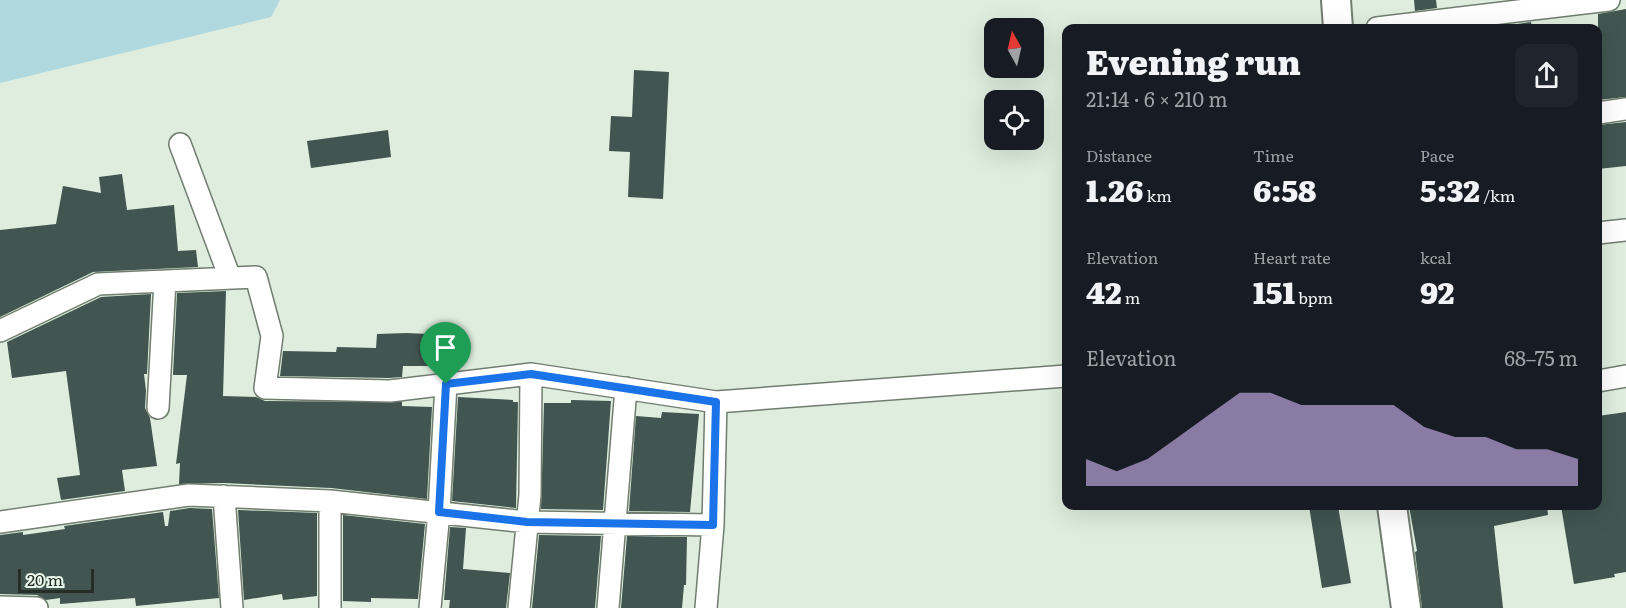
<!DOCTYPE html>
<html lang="en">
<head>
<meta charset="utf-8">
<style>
	:root { --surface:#171b24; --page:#20242c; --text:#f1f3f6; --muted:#9ea1a6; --accent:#baa4db }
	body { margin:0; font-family:Literata,serif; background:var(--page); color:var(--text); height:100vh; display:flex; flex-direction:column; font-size:22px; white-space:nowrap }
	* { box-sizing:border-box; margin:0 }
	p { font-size:20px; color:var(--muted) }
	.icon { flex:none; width:33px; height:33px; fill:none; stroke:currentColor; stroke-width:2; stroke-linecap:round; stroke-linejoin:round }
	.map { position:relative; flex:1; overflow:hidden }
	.details { position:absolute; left:1062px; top:24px; width:540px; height:486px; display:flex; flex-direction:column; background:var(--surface); border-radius:12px; box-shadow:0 6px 24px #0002 }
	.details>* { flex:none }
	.needle { width:39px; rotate:352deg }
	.controls { position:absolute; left:984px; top:18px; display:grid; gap:12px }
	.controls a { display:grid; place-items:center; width:60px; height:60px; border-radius:12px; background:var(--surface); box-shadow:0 6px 24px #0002; font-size:30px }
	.scale { position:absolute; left:18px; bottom:15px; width:76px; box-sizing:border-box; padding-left:6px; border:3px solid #262c26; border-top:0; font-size:16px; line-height:21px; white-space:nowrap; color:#262c26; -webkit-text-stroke:4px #ebfaec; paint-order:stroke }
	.pin { position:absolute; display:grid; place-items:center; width:51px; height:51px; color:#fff; margin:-62px -26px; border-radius:50% 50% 50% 0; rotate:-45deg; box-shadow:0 0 6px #0007 }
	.pin .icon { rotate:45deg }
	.round { display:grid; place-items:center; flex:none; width:63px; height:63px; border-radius:12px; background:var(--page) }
	.summary { display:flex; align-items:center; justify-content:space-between; height:102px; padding:0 24px }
	h1 { font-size:33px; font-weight:800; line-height:45px }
	.stats { display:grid; grid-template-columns:repeat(3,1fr); gap:9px; height:102px; padding:6px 24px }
	.stats div { display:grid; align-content:center }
	.stats b { font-size:30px; font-weight:800 }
	.stats small { font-size:16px; font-weight:400 }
	.stats p { font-size:16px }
	.chart { height:168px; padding:12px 24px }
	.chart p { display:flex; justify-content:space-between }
	.chart svg { width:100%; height:108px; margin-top:6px; fill:var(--accent); opacity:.7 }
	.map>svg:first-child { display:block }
	.water { fill:#afd9df }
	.building { fill:#425550 }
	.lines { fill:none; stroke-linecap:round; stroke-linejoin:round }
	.street-casing { stroke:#707d70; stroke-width:24 }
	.secondary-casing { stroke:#707d70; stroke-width:32 }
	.street { stroke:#fff; stroke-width:21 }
	.secondary { stroke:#fff; stroke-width:28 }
	.route-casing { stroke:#fff; stroke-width:12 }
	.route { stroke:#1a73e8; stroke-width:8 }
</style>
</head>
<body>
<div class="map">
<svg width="1626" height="608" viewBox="0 0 1626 608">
	<rect width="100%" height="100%" fill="#deedde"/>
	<path class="water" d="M 0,0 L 280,0 L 271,17 L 0,83 Z"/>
	<path class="building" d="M 1414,0 L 1436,0 L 1437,8 L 1415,11 Z
		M 1626,9 L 1626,97 L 1598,100 L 1598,14 Z
		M 1531,22 L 1532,28 L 1503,28 L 1503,26 Z
		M 634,70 L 669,72 L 663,199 L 628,197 L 630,152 L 609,151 L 611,116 L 632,117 Z
		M 1626,122 L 1626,166 L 1598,169 L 1598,125 Z
		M 388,130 L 391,157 L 311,168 L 307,141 Z
		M 122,174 L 127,210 L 174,205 L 178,251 L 196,250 L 198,267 L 93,272 L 0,317 L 0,230 L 56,224 L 63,186 L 101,193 L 99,177 Z
		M 226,291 L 223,396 L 256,397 L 265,401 L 402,402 L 402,406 L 432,407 L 427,499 L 331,488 L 224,483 L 179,484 L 180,463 L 176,464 L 187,375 L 173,375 L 177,293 Z
		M 151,294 L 147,374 L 144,374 L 146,391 L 145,408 L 150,418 L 157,466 L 122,470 L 125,491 L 61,500 L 57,478 L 80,475 L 66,371 L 12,378 L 7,342 L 101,297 Z
		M 407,333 L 428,334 L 428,339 L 449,339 L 448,366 L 403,366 L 402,377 L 389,378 L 280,376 L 283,351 L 336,352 L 337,347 L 376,348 L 377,334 Z
		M 458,397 L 513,400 L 513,402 L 518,402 L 516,508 L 452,501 Z
		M 571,400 L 611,401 L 603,510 L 541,509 L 544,403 L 571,403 Z
		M 662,412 L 699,414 L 690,512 L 629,511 L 636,416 L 661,418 Z
		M 1626,412 L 1626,572 L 1614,574 L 1615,577 L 1574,584 L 1561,506 L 1598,506 L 1598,416 Z
		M 1309,506 L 1338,506 L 1351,583 L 1322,588 Z
		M 1409,506 L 1547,506 L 1548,515 L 1494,526 L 1503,608 L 1422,608 L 1415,552 L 1417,551 Z
		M 190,508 L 212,509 L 219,598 L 136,606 L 135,598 L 60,604 L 60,598 L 46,600 L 37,595 L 0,594 L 0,535 L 23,532 L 23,535 L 65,529 L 64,526 L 163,512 L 165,526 L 168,526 L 170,511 Z
		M 238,510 L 317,513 L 317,596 L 283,600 L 282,594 L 244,600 Z
		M 343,515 L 425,524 L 418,599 L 371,598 L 371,602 L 343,601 Z
		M 450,527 L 466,528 L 463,569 L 510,573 L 506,608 L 449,608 L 450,600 L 444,600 Z
		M 539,535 L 601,536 L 595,608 L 532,608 Z
		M 627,536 L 687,537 L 686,585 L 684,585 L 682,608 L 621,608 Z"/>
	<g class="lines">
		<g class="street-casing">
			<path id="street" d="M 1377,28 L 1609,0
				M 1598,113 L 1626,109
				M 180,144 L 230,278
				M 1598,233 L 1626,230
				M 0,331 L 98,284 L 256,277 L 272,336 L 265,388 L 390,391 L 531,374 L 716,402
				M 1598,381 L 1626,376
				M 158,408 L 165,281
				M 224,496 L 232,608
				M 330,501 L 330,608
				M 0,522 L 189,495 L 330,501 L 527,522 L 713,525
				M 0,607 L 37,608
				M 430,608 L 439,512 L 446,384
				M 519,608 L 530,495 L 531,374
				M 608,608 L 626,388
				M 706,608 L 713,525 L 716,402 L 1066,376"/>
		</g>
		<g class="secondary-casing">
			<path id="secondary" d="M 1336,0 L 1338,28
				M 1392,506 L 1406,608"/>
		</g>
		<use href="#street" class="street"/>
		<use href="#secondary" class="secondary"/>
	</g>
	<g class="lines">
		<g class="route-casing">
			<path id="route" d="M 531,374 L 716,402 L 713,525 L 527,522 L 439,512 L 446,384 Z"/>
		</g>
		<use href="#route" class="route"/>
	</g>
</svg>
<div class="controls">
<a><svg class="needle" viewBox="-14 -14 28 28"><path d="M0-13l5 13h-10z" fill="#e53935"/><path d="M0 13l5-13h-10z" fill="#9ea1a6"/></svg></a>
<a><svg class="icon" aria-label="locate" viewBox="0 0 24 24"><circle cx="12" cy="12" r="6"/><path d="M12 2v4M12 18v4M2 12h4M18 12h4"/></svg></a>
</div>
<div class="scale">20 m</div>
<div class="pin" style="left:446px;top:384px;background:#1e9e55"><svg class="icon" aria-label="arrive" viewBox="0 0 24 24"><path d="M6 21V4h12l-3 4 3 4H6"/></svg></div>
<section class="details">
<div class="summary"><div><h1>Evening run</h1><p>21:14 · 6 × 210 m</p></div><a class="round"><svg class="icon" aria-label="share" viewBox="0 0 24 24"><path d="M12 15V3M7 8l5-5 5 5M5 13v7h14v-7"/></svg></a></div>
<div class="stats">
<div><p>Distance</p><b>1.26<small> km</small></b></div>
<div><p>Time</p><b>6:58</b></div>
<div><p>Pace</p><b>5:32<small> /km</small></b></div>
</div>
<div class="stats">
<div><p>Elevation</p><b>42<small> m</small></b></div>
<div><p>Heart rate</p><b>151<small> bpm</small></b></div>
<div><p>kcal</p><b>92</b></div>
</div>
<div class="chart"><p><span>Elevation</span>68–75 m</p>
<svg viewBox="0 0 160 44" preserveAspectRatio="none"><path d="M0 44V33L10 38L20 33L30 24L40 15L50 6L60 6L70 11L80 11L90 11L100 11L110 20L120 24L130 24L140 29L150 29L160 33V44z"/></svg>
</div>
</section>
</div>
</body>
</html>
